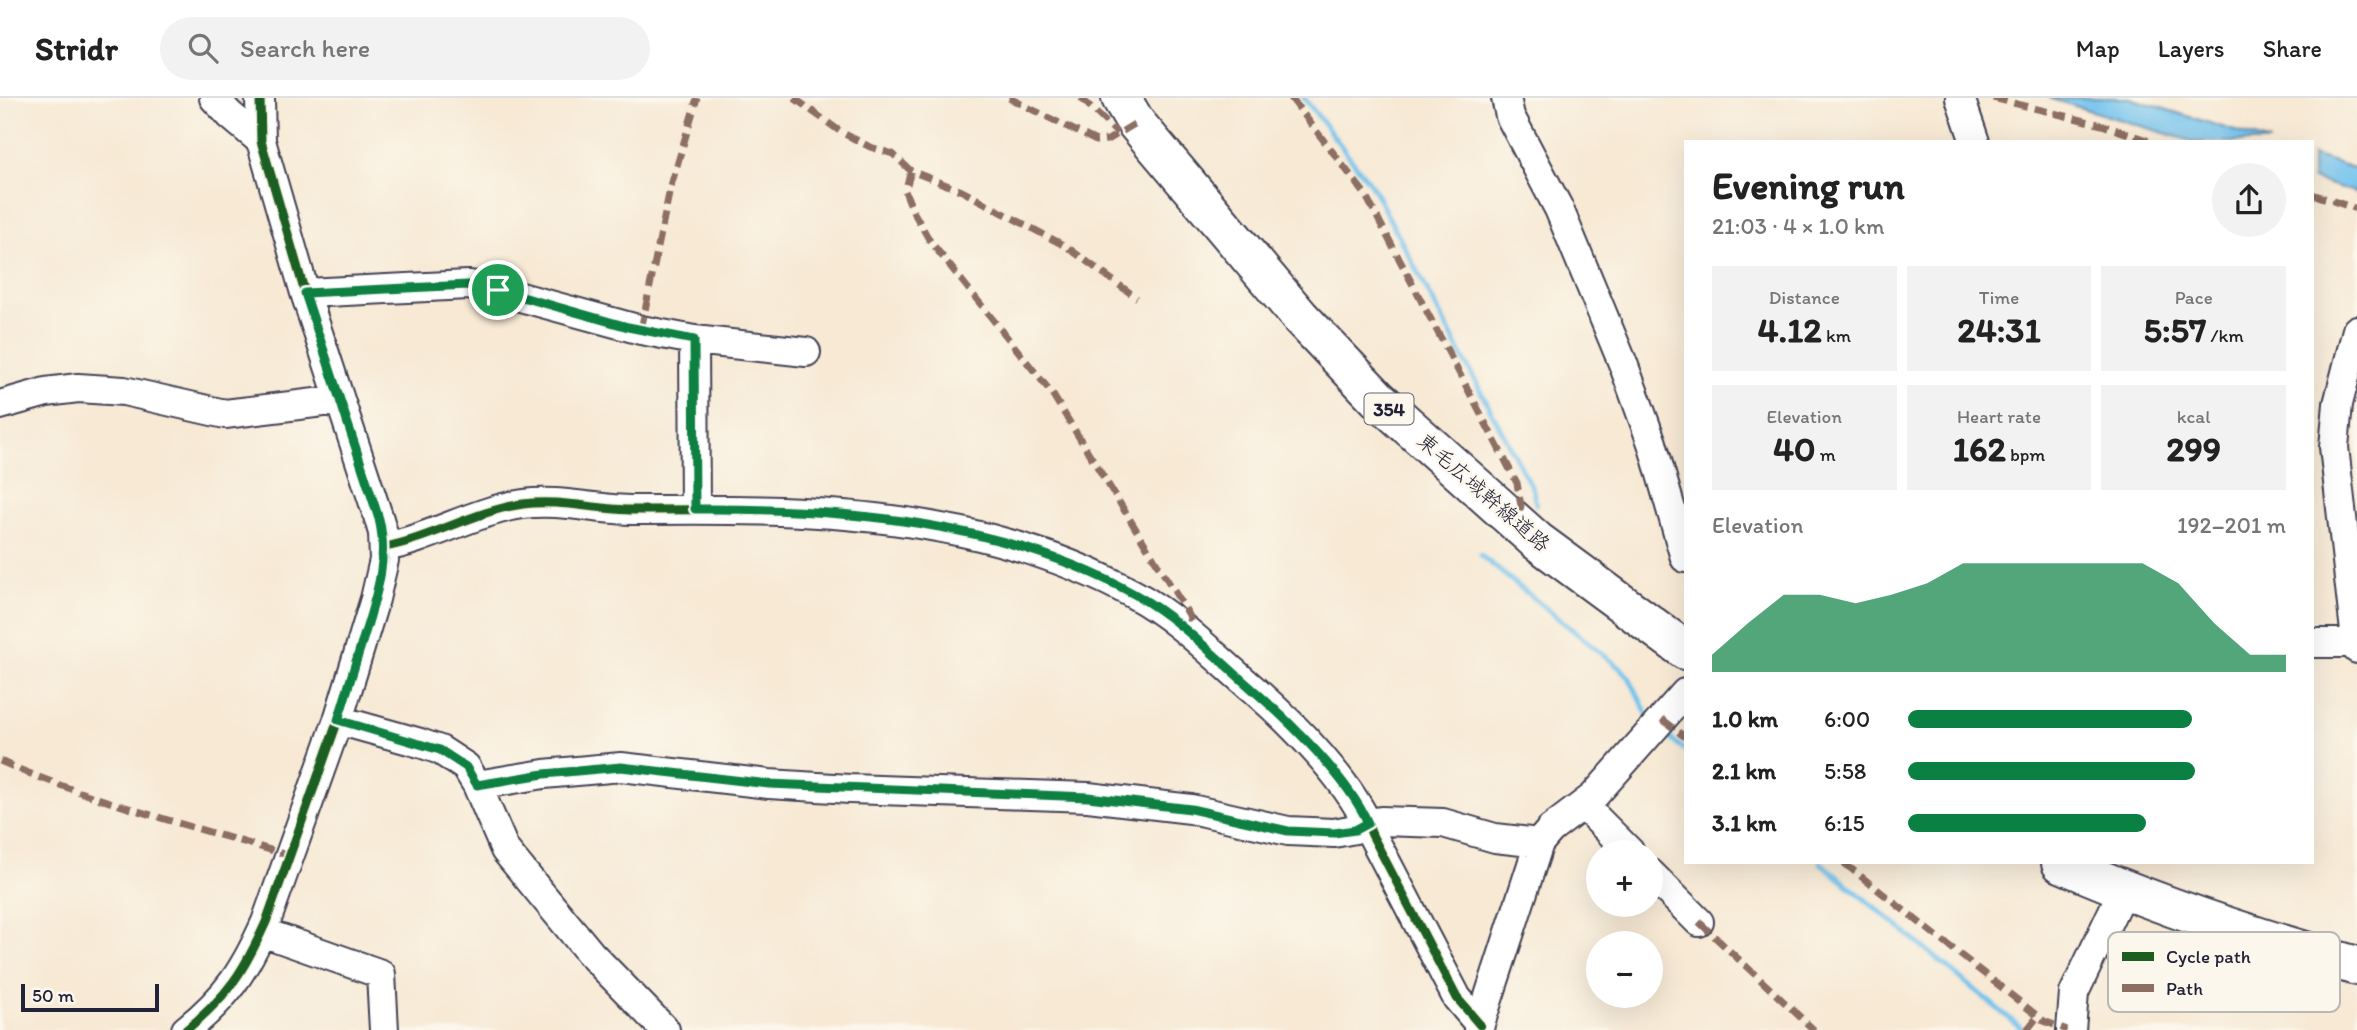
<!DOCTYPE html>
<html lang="en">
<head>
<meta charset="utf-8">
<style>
	:root { --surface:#fff; --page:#f2f2f2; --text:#222; --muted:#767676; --line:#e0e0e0; --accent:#0b8043 }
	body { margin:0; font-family:Itim,"Klee One",sans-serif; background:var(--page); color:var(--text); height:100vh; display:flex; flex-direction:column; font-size:26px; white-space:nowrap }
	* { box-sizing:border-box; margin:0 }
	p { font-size:23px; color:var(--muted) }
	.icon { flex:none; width:38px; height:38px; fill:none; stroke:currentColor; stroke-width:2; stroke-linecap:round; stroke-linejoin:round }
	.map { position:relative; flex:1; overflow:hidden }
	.drawer { position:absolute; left:1684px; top:42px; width:630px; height:724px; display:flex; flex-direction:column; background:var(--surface); border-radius:0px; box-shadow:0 7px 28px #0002 }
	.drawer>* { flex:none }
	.fabs { position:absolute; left:1586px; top:742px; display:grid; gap:14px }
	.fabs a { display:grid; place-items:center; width:77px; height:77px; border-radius:50%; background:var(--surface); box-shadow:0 7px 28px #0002; font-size:35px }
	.scale { position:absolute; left:21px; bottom:18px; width:138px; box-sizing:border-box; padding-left:7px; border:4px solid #22223b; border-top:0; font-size:19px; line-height:24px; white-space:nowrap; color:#22223b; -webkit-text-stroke:5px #fbf7ec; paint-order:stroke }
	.pin { position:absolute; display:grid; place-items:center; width:60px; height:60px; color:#fff; margin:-30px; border:4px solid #fff; border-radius:50%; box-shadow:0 2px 7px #0007 }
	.round { display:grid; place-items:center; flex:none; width:74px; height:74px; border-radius:37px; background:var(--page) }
	.summary { display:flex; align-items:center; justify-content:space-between; height:119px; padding:0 28px }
	h1 { font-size:38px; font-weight:700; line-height:52px }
	.figures { display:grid; grid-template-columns:repeat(3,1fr); gap:10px; height:119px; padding:7px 28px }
	.figures div { display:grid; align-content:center; border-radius:0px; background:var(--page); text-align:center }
	.figures b { font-size:35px; font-weight:700 }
	.figures small { font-size:19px; font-weight:400 }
	.figures p { font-size:19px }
	.chart { height:196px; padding:14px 28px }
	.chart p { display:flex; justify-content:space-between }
	.chart svg { width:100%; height:126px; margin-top:7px; fill:var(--accent); opacity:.7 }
	ul { padding:0 28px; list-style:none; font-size:23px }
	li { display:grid; grid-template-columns:112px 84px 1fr; align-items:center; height:52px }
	li i { height:18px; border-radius:9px; background:var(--accent) }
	header { display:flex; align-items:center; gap:42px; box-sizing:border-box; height:98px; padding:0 35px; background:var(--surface); border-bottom:2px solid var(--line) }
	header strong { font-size:33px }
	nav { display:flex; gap:38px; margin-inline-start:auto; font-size:24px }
	.search { width:490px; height:63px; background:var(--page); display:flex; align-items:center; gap:18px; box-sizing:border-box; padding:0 24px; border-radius:38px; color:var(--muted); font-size:26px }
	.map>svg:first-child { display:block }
	.water { fill:#72c2ed; stroke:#4a7294; stroke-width:2 }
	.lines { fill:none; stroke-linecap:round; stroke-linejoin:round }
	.stream { stroke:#72c2ed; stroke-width:5 }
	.minor-casing { stroke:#424052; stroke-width:32 }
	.highway-casing { stroke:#424052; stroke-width:42 }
	.minor { stroke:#fff; stroke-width:28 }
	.highway { stroke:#fff; stroke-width:38 }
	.quiet { stroke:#8d6e63; stroke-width:7; stroke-dasharray:14 7; stroke-linecap:butt }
	.cycleway-casing { stroke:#fbf7ec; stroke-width:13 }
	.cycleway { stroke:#1b5e20; stroke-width:9 }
	.route-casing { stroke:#fff; stroke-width:14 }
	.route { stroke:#0b8043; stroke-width:9 }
	.labels { text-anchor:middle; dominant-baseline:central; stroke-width:5; stroke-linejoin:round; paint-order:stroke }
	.shield { fill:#fbf7ec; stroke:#636270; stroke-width:2 }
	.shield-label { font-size:19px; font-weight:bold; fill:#22223b }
	.street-label { font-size:21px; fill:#22223b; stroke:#fbf7ec }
	.key { fill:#fbf7ec; stroke:#bab7b7; stroke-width:2 }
	.key-label { font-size:19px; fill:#22223b }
</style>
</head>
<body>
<header>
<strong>Stridr</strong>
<div class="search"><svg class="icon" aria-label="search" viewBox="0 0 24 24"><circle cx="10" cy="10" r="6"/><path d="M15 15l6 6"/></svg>Search here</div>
<nav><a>Map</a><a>Layers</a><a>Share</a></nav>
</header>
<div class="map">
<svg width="2357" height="932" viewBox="0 0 2357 932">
	<rect width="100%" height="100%" fill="#fbf7ec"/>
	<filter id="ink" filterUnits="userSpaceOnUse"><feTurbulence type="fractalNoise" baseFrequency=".0143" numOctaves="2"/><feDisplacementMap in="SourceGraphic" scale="14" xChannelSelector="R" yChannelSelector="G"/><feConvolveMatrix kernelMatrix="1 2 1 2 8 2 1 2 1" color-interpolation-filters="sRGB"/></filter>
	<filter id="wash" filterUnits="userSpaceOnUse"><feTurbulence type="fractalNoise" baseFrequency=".00686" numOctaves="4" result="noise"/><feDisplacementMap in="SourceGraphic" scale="28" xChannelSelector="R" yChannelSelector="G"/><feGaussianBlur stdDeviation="1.57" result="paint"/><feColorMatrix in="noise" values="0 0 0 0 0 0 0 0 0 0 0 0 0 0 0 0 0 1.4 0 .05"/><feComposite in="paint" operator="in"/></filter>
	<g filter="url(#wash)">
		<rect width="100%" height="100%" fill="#f7e9d4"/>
		<path class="water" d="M 2048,0 L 2130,0 L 2270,44 L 2194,44 Z
			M 2312,57 L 2357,71 L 2357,95 L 2312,81 Z"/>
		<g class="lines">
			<path class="stream" d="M 1304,0 L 1372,88 L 1533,392 L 1536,406
				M 1480,457 L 1620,570 L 1629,579 L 1647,616
				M 1670,640 L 1685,652
				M 1821,765 L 2021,930"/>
		</g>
	</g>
	<g filter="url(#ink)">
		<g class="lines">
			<g class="minor-casing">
				<path id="minor" d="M 214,0 L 230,17 L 261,43
					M 1506,0 L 1510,18 L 1559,111 L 1624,268 L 1652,345 L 1685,460
					M 1960,0 L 1975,44
					M 305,195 L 468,187 L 484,189 L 641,232 L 694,242 L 806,254
					M 2357,232 L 2338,306 L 2334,349 L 2357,551
					M 694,242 L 695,411
					M 0,307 L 46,294 L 78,290 L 124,293 L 225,316 L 340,302
					M 384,449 C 430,441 474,413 523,406 C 560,401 597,412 634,412 C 805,410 981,412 1135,497 C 1179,521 1215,559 1253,591 C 1293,626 1354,687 1372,737 L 1457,900 L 1480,927
					M 2312,545 L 2357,545
					M 338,622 L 420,645 L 440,652 L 466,669 L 477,687 L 505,752 L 591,856 L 665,932
					M 477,687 L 544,676 L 621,669 L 769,686 L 850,691 L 1088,699 L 1191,711 L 1288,733 L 1334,735 L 1355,731 L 1368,725 L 1381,723 L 1443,725 L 1495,740 L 1539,745
					M 1583,707 L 1630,754
					M 1650,775 L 1699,824
					M 262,834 L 381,876 L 384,932
					M 186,932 C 228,898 244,873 266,824 L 338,622 L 375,501 L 384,462 L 383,435 L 379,421 L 305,195 L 261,43 L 260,0
					M 1478,932 L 1539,745 L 1551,731 L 1593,699 L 1685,595
					M 2071,932 L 2074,895 L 2123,792"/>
			</g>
			<g class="highway-casing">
				<path id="highway" d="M 1121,0 L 1136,25 L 1300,219 L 1378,301 L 1537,443 L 1685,552
					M 2061,765 C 2157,807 2256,840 2357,868"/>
			</g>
			<use href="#minor" class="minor"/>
			<use href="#highway" class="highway"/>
			<path class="quiet" d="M 794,0 L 841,34 L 870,49 L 893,56 L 911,73 L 962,93 L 1067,149 L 1137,200
				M 1009,0 L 1096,43 L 1108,42 L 1136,25
				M 1081,0 L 1117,35
				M 1291,0 L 1365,96 L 1517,385 L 1521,408 L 1516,424
				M 1993,0 L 2102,27 L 2152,44
				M 911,73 L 905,93 L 913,113 L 930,143 L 1051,294 L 1189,517 L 1191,526 L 1188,534
				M 2312,96 L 2357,111
				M 641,232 L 670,91 L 697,0
				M 1662,621 L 1685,639
				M 0,663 C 93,704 193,728 290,758
				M 1844,765 L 2044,923 L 2067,932
				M 1699,824 L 1814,932
				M 2027,932 L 2038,918"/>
			<g class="cycleway-casing">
				<path id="cycleway" d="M 384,449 C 430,441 474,413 523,406 C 560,401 597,412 634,412 C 805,410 981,412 1135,497 C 1179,521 1215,559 1253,591 C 1293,626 1354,687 1372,737 L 1457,900 L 1480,927
					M 186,932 C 228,898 244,873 266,824 L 338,622 L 375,501 L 384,462 L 383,435 L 379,421 L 305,195 L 261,43 L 260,0"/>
			</g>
			<use href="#cycleway" class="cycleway"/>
		</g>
	</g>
	<g class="lines" filter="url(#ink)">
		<g class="route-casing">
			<path id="route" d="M 468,187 L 498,192 L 628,229 L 694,242 L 695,411 C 844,410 1003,423 1136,497 C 1179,521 1214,558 1251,590 C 1288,622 1348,680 1368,725 L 1355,732 L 1334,735 L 1288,733 L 1191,711 L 1088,699 L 769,686 L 621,669 L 544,676 L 477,687 L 466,669 L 440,652 L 338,622 C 347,594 355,566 364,538 C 376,499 389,462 379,421 L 305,195 Z"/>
		</g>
		<use href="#route" class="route"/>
	</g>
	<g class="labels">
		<rect class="shield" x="1364.5" y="295.5" width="49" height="31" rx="5"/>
		<g class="shield-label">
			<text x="1389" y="311">354</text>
		</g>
		<g class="street-label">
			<text transform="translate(1484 394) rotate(41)">東毛広域幹線道路</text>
		</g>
	</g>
	<rect x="2108" y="834" width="232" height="80" rx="10" class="key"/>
	<rect x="2122" y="854" width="32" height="9" fill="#1b5e20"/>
	<rect x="2122" y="886" width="32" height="8" fill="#8d6e63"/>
	<g class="key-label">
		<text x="2166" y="865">Cycle path</text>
		<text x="2166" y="897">Path</text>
	</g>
</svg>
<div class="fabs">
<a>+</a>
<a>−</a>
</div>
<div class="scale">50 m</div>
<div class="pin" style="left:498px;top:192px;background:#1e9e55"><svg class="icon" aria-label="arrive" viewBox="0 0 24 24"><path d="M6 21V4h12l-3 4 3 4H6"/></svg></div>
<section class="drawer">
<div class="summary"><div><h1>Evening run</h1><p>21:03 · 4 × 1.0 km</p></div><a class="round"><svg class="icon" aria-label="share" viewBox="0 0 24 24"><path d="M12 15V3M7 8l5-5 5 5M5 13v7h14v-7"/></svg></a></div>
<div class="figures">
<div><p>Distance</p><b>4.12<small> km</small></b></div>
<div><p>Time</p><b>24:31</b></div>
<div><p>Pace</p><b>5:57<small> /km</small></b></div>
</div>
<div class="figures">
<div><p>Elevation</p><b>40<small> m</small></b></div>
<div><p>Heart rate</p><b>162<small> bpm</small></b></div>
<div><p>kcal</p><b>299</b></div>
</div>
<div class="chart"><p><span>Elevation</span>192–201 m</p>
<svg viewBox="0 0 160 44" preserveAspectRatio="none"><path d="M0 44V38L10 27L20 17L30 17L40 20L50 17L60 13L70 6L80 6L90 6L100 6L110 6L120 6L130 13L140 27L150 38L160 38V44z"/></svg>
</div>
<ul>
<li><b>1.0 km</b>6:00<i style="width:75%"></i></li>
<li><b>2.1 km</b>5:58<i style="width:76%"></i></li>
<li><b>3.1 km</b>6:15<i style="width:63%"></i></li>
</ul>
</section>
</div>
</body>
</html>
